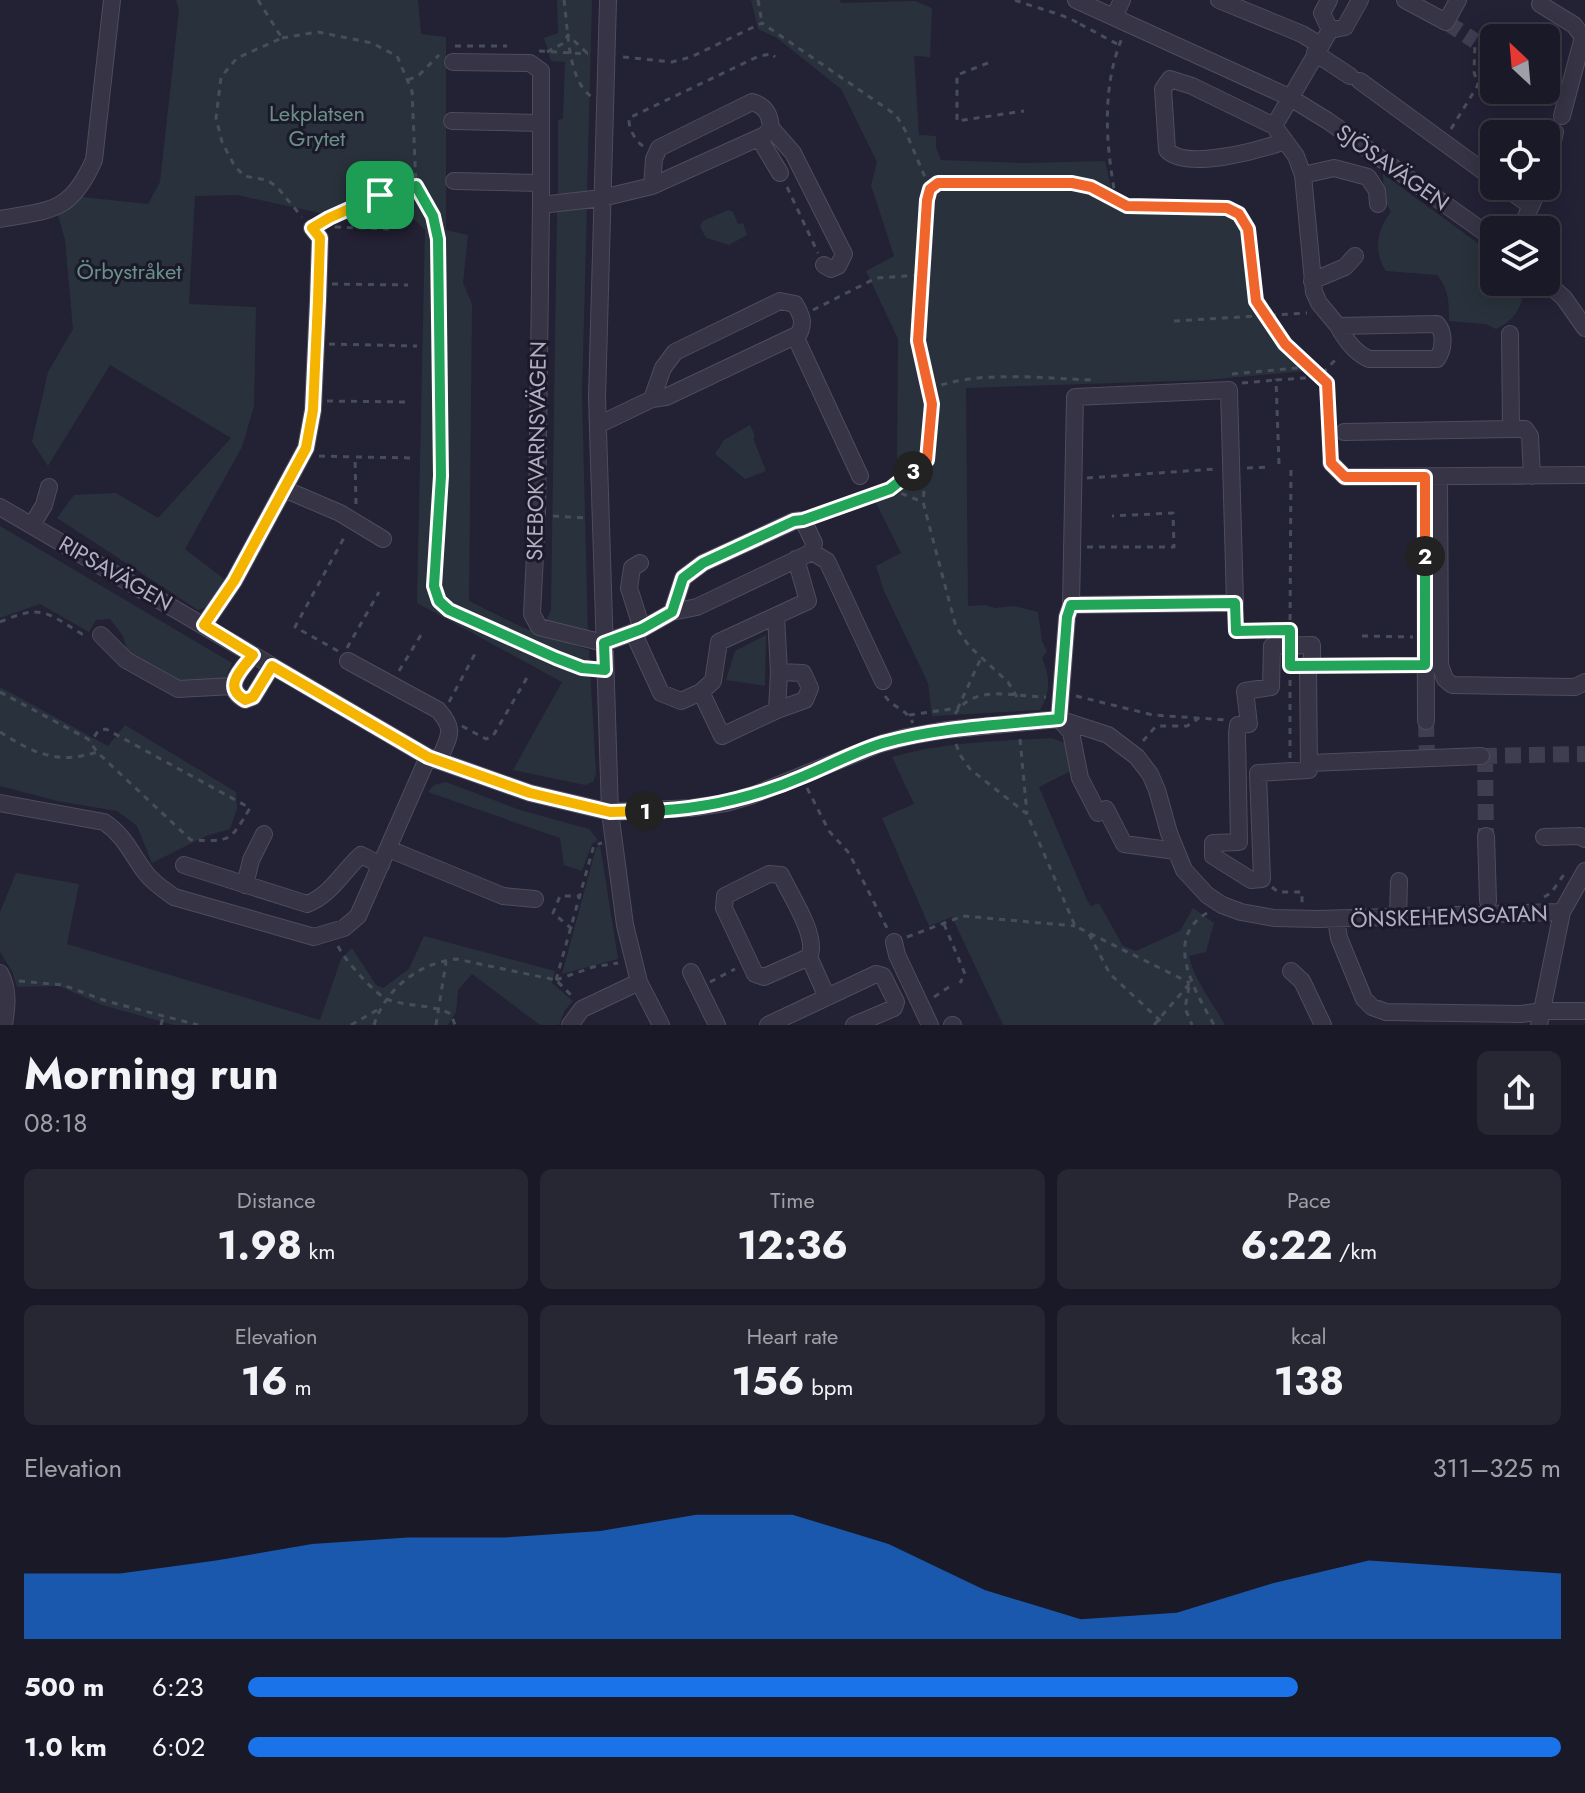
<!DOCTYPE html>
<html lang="en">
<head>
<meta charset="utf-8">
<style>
	:root { --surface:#1a1927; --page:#272633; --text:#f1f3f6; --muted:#9fa0a7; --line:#383844; --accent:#1a73e8 }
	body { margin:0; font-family:Jost,sans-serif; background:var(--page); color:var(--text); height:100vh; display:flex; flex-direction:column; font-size:30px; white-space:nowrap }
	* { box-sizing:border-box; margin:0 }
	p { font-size:26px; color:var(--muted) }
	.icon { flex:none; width:44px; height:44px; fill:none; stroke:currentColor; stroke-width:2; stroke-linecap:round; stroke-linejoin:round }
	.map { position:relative; height:1025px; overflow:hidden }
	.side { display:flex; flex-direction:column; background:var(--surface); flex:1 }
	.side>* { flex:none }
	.needle { width:52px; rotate:334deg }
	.tools { position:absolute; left:1480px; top:24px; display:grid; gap:16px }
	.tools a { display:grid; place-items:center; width:80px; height:80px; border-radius:12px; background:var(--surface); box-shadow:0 4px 20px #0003,0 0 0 2px var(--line); font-size:40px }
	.pin { position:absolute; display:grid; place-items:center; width:68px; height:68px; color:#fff; margin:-34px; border-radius:16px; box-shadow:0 4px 12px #0006 }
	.km { position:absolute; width:40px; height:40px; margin:-20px; border-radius:50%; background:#222; color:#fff; font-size:22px; line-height:40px; text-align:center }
	.round { display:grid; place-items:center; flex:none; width:84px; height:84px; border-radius:12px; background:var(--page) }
	.head { display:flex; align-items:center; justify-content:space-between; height:136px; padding:0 24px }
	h1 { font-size:44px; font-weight:700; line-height:60px }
	.metrics { display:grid; grid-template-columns:repeat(3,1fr); gap:12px; height:136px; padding:8px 24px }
	.metrics div { display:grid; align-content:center; border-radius:12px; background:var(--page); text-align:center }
	.metrics b { font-size:40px; font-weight:700 }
	.metrics small { font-size:22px; font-weight:400 }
	.metrics p { font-size:22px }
	.chart { height:224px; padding:16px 24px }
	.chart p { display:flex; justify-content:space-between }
	.chart svg { width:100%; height:144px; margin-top:8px; fill:var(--accent); opacity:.7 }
	ul { padding:0 24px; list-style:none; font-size:26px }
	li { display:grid; grid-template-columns:128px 96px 1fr; align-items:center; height:60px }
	li i { height:20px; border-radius:10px; background:var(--accent) }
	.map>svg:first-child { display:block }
	.green { fill:#29323c }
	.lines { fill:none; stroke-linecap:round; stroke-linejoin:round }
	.minor-tunnel { stroke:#3f3d50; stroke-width:16; stroke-dasharray:16 8; stroke-linecap:butt }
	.minor-casing { stroke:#4e4c5d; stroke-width:18 }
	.path { stroke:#474e5a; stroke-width:3; stroke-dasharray:6 6; stroke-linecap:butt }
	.minor { stroke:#363445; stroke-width:16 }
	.split-1-casing { stroke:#fff; stroke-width:16 }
	.split-2-casing { stroke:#fff; stroke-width:16 }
	.split-3-casing { stroke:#fff; stroke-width:16 }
	.split-4-casing { stroke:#fff; stroke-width:16 }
	.split-1 { stroke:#f5b400; stroke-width:10 }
	.split-2 { stroke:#22a559; stroke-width:10 }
	.split-3 { stroke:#f0652b; stroke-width:10 }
	.split-4 { stroke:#22a559; stroke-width:10 }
	.labels { text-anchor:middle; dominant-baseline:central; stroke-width:6; stroke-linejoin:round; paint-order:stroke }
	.park-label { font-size:22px; fill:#689087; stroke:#1c1a2a }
	.street-label { font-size:22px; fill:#b1afc2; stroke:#1c1a2a }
</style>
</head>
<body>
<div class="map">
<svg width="1585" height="1025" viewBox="0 0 1585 1025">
	<rect width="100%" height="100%" fill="#232134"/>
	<path class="green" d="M 176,0 L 418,0 L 421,34 L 446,37 L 446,230 L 468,235 L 463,283 L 472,304 L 469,601 L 524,628 L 589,650 L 596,774 L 593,782 L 585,785 L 513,770 L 562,682 L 417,603 L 425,230 L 413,218 L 329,215 L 237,195 L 195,196 L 189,304 L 256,307 L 254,406 L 242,447 L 185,549 L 224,579 L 208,607 L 198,610 L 57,518 L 74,495 L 116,493 L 158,518 L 231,438 L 110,365 L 48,466 L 32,442 L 48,372 L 73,329 L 65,240 L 58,215 L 82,197 L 148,204 L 160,182 L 179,10 Z
		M 557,0 L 592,0 L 587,193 L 558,196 L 558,120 L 563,119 L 565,62 L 551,61 L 544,38 L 558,33 Z
		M 751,0 L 840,0 L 841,3 L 915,1 L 932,8 L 930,57 L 914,56 L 919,135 L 936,136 L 936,147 L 941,160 L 1025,163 L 1105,161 L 1114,200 C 1149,225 1195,204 1234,213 L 1240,222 L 1246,242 L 1253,305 L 1286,350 L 1305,371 L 1206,380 L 966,388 L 968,606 L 985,605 L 995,608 L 1014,606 L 1038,612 L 1042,641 L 1047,651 L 1042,658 C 1050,676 1051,692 1040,710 L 932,716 L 928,683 L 884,591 L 876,566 L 901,553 L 874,499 L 892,494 L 897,466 L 898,339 L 866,271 L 894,256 L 871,185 L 877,162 L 841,89 L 777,38 L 758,29 Z
		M 1383,174 L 1494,255 L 1494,282 L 1523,282 C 1525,304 1516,320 1496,329 L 1486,324 L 1449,321 C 1449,303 1449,289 1437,275 L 1386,271 C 1373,252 1377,229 1391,212 L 1384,198 Z
		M 587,206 L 582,394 L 588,635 L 545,623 L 551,610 L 557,210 Z
		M 728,210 L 733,212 L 738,224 L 743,223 L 747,235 L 729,245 L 706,238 L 700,226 L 703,221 Z
		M 750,425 L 755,436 L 753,438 L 766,471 L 745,479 L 715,454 L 724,440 Z
		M 0,526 L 232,663 L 223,684 L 176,681 L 128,653 L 123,636 L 110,619 L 96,620 L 89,632 L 40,604 L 0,618 Z
		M 766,635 L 765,686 L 726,680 L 735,651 Z
		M 0,687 L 108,746 L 125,725 L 236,792 L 237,808 L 230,829 L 206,836 L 152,863 L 137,826 L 117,811 L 57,801 L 0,786 Z
		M 1052,738 L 1065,743 L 1073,770 L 1039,787 L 1087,900 L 1091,906 L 1099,903 L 1123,946 L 1136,951 L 1180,931 L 1193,908 L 1214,923 L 1206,952 L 1189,956 C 1194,981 1213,1002 1225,1025 L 1003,1025 L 952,917 L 929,926 L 882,818 L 914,804 L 892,757 C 944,742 999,741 1052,738 Z
		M 446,782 L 520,810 L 589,829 L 598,840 L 592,844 L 582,871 L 564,865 L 560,838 L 428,792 L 434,785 Z
		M 600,845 L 618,959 L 562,974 L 596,848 Z
		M 16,873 L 79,884 L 67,944 L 320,1020 L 341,959 L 352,948 L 376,985 L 383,988 L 409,969 L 424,936 L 555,971 L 552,983 L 573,1001 L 565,1010 L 559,1025 L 540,1025 L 472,974 L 458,990 L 456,1012 L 448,1025 L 174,1025 L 102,1005 L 59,986 L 17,987 L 12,971 L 0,952 L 0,912 Z"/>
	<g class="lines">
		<path class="minor-tunnel" d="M 1446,22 L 1475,41
			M 1426,721 L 1427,758
			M 1481,756 L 1585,754
			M 1485,756 L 1486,836"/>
		<g class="minor-casing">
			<path id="minor" d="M 608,0 L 597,398 L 610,812 L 625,925 L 639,982 L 661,1025
				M 1076,0 L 1289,97 L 1328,121 L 1494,239
				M 1219,0 L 1302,34 L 1320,45
				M 1329,0 L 1322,13 L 1330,30 L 1345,27 L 1360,0
				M 1405,0 L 1446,22 L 1458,0
				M 1540,4 L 1574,25 L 1583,37 L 1562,116
				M 1114,17 L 1122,0
				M 1330,30 L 1274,126 L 1296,156 L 1303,175 L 1314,292 L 1319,303 L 1338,326 L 1437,324 C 1445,333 1444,349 1437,359 L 1369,359 C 1355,353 1345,339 1338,326
				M 1315,53 L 1350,76
				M 453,62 L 530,63 L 541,71 L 541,205
				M 1360,81 L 1494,179
				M 452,121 L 540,123
				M 1274,126 L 1192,86 L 1170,79 L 1163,89 L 1167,150 C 1186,171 1260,150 1285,141
				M 771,128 L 793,153 L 844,254 L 838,266 L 831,269 L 824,265
				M 759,138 L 780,173
				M 1546,172 L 1555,132
				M 1303,175 L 1334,168 L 1368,177 L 1377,191 L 1378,204
				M 454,181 L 539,183
				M 652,186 L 654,159 L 659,148 L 752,102 C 766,106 770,115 771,128 L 765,135 L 652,186 L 602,198 L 541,205 L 537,516 L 532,614 L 539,627 L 604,643 L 642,629 L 672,612 L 697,607 L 812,552 L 814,543 L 803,520 L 794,521 L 703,563 L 683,578 L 672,612
				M 1503,186 L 1531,206
				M 0,219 C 52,210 71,212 94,160 L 112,0
				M 1520,230 L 1540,186
				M 1312,281 L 1345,267 L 1355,256
				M 1546,282 L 1564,298 L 1585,328
				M 1510,334 L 1511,429 L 1525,429 L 1530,436 L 1532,476
				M 795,336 L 860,476
				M 598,425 L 652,399 L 666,397 L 799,334 C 805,321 801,315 795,304 L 780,301 L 675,352 L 663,368 L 652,399
				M 1344,432 L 1511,429
				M 1331,463 L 1345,477 L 1585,475
				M 1425,477 L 1426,721
				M 1439,477 L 1440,665 L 1445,679 L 1452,685 L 1575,687 L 1585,682
				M 284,489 L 340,513 L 383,539
				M 0,507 L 428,757 L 530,793 L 610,812 L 691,808 L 726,803 L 753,795 L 880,744 L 906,737 L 945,730 L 1059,719 L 1108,735 L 1137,757 L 1150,774 L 1157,790 L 1169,833 L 1184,870 L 1207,895 L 1222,905 L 1241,912 L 1274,918 L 1318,919 L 1562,912
				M 32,525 L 44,505 L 49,487
				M 812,552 L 827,561 L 883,681
				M 640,563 L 632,568 L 629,588 L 642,629
				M 1071,605 L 1235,603 L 1229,390 L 1075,397 L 1071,605 L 1067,617 L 1059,719 L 1071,732 L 1080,778 L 1098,813 L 1106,809 L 1124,844 L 1176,851
				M 204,625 L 234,581 L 306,448 L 313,410 L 318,301 L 320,238 L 312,228
				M 633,632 L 661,693 L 681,701 L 701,692 L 722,736 L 777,710 L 779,672 L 776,616
				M 101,635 L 126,660 L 178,689 L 233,686
				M 1312,645 L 1312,658 L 1308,667 L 1309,770 L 1258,773 L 1262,879 L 1251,880 L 1213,856 L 1213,843 L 1239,842 L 1237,733 L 1238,725 L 1249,724 L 1245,691 L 1271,687 L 1272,646 Z
				M 253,655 C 241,670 222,687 245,700 L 253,697 L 272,666
				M 348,661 L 438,710 C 457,731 448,736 439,761
				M 701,692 L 713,681 L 719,642 L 808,601 L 796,559
				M 777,710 L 805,700 L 810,688 L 803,673 L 779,672
				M 1309,763 L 1481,756
				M 0,803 L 104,822 C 124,835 131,853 145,872 C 153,883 163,889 174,897 L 314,937 L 344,928 L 358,916 L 428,757
				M 1486,836 L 1488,901
				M 1544,837 L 1580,836 L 1585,839
				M 389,849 L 503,896 L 535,899
				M 184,865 L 307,904 C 331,895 342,872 361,855 L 381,865
				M 245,885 L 251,860 L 264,834
				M 1398,917 L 1399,881
				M 1336,919 L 1339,938 L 1364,999 L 1372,1007 L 1386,1012 L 1521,1014 L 1542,1011 L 1585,1011
				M 894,942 L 897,955 L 930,1025
				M 809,957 L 764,977 L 755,974 L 724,908 L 725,896 L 769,874 L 781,875 C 790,895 819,937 809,957 L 827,997
				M 1291,971 L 1302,981 L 1323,1025
				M 691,972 L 717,1025
				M 0,973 C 9,990 7,1007 4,1025
				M 570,1025 L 582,1009 L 639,982
				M 768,1025 L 876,974 L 883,976 L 896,1002 L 894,1008 L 854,1025
				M 952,1025 L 953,1025
				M 1539,1025 L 1562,912 L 1585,871"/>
		</g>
		<path class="path" d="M 258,0 L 282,38 L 237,58 L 221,77 L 216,118 L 222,142 L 234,165 L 244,176 L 267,180 L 277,187 L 302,217
			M 564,0 C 568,26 567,81 592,97
			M 758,0 L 762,23
			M 1015,0 C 1035,8 1061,13 1078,23
			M 1080,24 L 1119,45
			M 282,38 L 318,32 L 372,43 L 397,56 L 412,91 L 416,186 L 361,202 L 323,221
			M 455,46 L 507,46
			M 539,51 L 588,54
			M 547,52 L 562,44 L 568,35 L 588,54
			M 623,57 L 672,62 L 691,57 L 762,23 L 896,115 L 905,130 L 930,189
			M 988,63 L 957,75 L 957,121 L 1024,111
			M 408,80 L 419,75 L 439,55
			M 1451,129 L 1478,85 L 1474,72 L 1475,41
			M 643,146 C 635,141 628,127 629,118 L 759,56 L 772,54 L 775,57
			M 416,186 L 433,216 L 438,239 L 441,476 L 434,586 L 439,601 L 449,610 L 556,658 L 591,669
			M 787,187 L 818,253
			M 1116,200 C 1106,147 1101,89 1122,38
			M 326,219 L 335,227 L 391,229 L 391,231
			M 332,284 L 408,285
			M 813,310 L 876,278 L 922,275
			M 1174,321 L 1307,313
			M 329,344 L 417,346
			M 1232,374 L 1308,367
			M 1242,383 L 1276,380
			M 930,389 C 979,369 1044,379 1096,380
			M 327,401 L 407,402
			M 319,456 L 355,457
			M 1279,464 L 1276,380 L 1319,377 L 1339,356
			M 1247,468 L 1271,467
			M 1087,478 L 1215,469
			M 890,489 L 923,502
			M 356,504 L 355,457 L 415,458
			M 817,515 L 890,489 L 927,460
			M 553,516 L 585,518
			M 1087,547 L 1174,547 L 1173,513 L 1112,516
			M 1235,617 L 1236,631 L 1271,630
			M 0,622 C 41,604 46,612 82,634 L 88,634
			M 1290,632 L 1291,464
			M 1362,636 L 1413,637
			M 347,648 L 379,592
			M 338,651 L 295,627 L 346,534
			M 1324,664 L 1412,665
			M 399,671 L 424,630
			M 0,692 L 88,739 L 97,752 L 191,840 C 232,842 230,841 250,808 L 106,729 L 98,731 L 91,742
			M 885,696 C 894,709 905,707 913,723
			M 1076,696 L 1153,715 L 1226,720
			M 1017,697 L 1008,682 L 969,646 L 956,627 L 923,502 L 932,404 L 918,341 L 927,200 L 930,189 L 938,183 L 1072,183 L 1091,187 L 1127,206 L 1227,208 L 1239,214 L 1248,229 L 1256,301 L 1285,344 L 1327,383 L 1329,427
			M 449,702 L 476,652
			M 955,714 C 974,683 1016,697 1046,697
			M 909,715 L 958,708 L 981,658
			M 462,726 L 486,739 L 493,736 L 528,676
			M 0,732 C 33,753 58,765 97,752
			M 1020,739 L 1027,814
			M 1143,741 L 1156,726 L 1187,726 L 1199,718
			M 956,744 L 960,755 L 970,769 L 1027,814 L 1075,926 L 1190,983
			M 1290,758 L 1290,666
			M 807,788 L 829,831 L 849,853 L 888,930
			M 1272,887 L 1278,892 L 1302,892 L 1302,905
			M 1544,897 L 1551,893 L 1565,873
			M 1207,913 C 1162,939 1196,992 1214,1025
			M 944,924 L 965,974 L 960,983
			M 572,929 L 553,913 L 560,896 L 581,896
			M 1089,934 L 1110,974 L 1165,1025
			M 907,937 L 963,916 L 1075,926
			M 338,946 C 343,958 376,996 389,1000 C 410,1007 431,1004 451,1014 L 455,1025
			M 556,980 L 594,845 L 602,843
			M 556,980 L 593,967 L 618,963
			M 19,981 L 63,985 L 106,1001 L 198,1025
			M 710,982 L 735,969
			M 1189,987 L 1185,1008 L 1192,1025
			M 934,997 L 949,987
			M 161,1025 L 163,1017
			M 351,1025 L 379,1009
			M 374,1025 C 385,989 419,963 456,959 L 556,980 L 574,998
			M 436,1025 L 446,962
			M 1154,1025 L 1190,983"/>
		<use href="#minor" class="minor"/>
	</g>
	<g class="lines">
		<g class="split-1-casing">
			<path id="split-1" d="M 380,195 L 329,218 L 312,228 L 320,238 L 318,301 L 313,410 L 306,448 L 234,581 L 204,625 L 253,655 C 241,670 222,687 245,700 L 253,697 L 272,666 L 428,757 L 530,793 L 610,812 L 645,811"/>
		</g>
		<g class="split-2-casing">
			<path id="split-2" d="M 645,811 C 701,810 753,798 804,776 C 831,765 856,751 883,743 C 940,727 1000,725 1059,719 L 1067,617 L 1071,605 L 1235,603 L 1236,631 L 1290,630 L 1290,666 L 1425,665 L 1425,556"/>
		</g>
		<g class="split-3-casing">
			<path id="split-3" d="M 913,471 L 927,460 L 932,404 L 918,341 L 927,200 L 930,189 L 938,183 L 1072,183 L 1091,187 L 1127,206 L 1227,208 L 1239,214 L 1248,229 L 1256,301 L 1285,344 L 1327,383 L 1331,463 L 1345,477 L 1425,477 L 1425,556"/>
		</g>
		<g class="split-4-casing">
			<path id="split-4" d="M 380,195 L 416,186 L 433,216 L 438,239 L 441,476 L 434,586 L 439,601 L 449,610 L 556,658 L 582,668 L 605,670 L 604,643 L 642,629 L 672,612 L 683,578 L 703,563 L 794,521 L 803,520 L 890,489 L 913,471"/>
		</g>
		<use href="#split-1" class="split-1"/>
		<use href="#split-2" class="split-2"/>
		<use href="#split-3" class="split-3"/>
		<use href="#split-4" class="split-4"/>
	</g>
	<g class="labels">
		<g class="park-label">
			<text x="317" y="113">Lekplatsen<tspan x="317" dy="25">Grytet</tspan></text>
			<text x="129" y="271">Örbystråket</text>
		</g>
		<g class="street-label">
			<text transform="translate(1393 167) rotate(35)">SJÖSAVÄGEN</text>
			<text transform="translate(536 451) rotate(-89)">SKEBOKVARNSVÄGEN</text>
			<text transform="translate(116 573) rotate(30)">RIPSAVÄGEN</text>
			<text transform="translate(1449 916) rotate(-2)">ÖNSKEHEMSGATAN</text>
		</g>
	</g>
</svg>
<div class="tools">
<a><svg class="needle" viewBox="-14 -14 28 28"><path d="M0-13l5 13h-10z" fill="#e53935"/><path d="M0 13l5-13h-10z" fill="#9fa0a7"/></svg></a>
<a><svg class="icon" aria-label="locate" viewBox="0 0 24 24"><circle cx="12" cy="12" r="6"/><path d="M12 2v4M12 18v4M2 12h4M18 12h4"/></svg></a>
<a><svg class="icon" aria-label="layers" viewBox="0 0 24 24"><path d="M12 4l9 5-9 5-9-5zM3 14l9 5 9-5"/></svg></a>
</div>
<div class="pin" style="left:380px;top:195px;background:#1e9e55"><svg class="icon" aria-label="arrive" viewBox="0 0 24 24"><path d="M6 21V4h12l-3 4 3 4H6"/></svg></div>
<b class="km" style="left:645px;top:811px">1</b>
<b class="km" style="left:1425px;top:556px">2</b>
<b class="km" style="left:913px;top:471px">3</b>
</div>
<section class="side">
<div class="head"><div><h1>Morning run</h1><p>08:18</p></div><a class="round"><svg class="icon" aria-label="share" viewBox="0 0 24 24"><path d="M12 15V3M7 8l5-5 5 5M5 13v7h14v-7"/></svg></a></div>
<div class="metrics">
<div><p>Distance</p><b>1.98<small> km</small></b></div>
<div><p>Time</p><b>12:36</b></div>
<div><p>Pace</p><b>6:22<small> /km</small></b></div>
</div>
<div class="metrics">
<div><p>Elevation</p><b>16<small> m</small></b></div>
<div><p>Heart rate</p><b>156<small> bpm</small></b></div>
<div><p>kcal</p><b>138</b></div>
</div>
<div class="chart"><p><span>Elevation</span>311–325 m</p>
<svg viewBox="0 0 160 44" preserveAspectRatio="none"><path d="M0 44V24L10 24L20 20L30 15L40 13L50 13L60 11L70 6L80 6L90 15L100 29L110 38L120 36L130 27L140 20L150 22L160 24V44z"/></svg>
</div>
<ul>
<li><b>500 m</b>6:23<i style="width:80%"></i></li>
<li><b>1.0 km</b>6:02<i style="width:100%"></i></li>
</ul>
</section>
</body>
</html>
